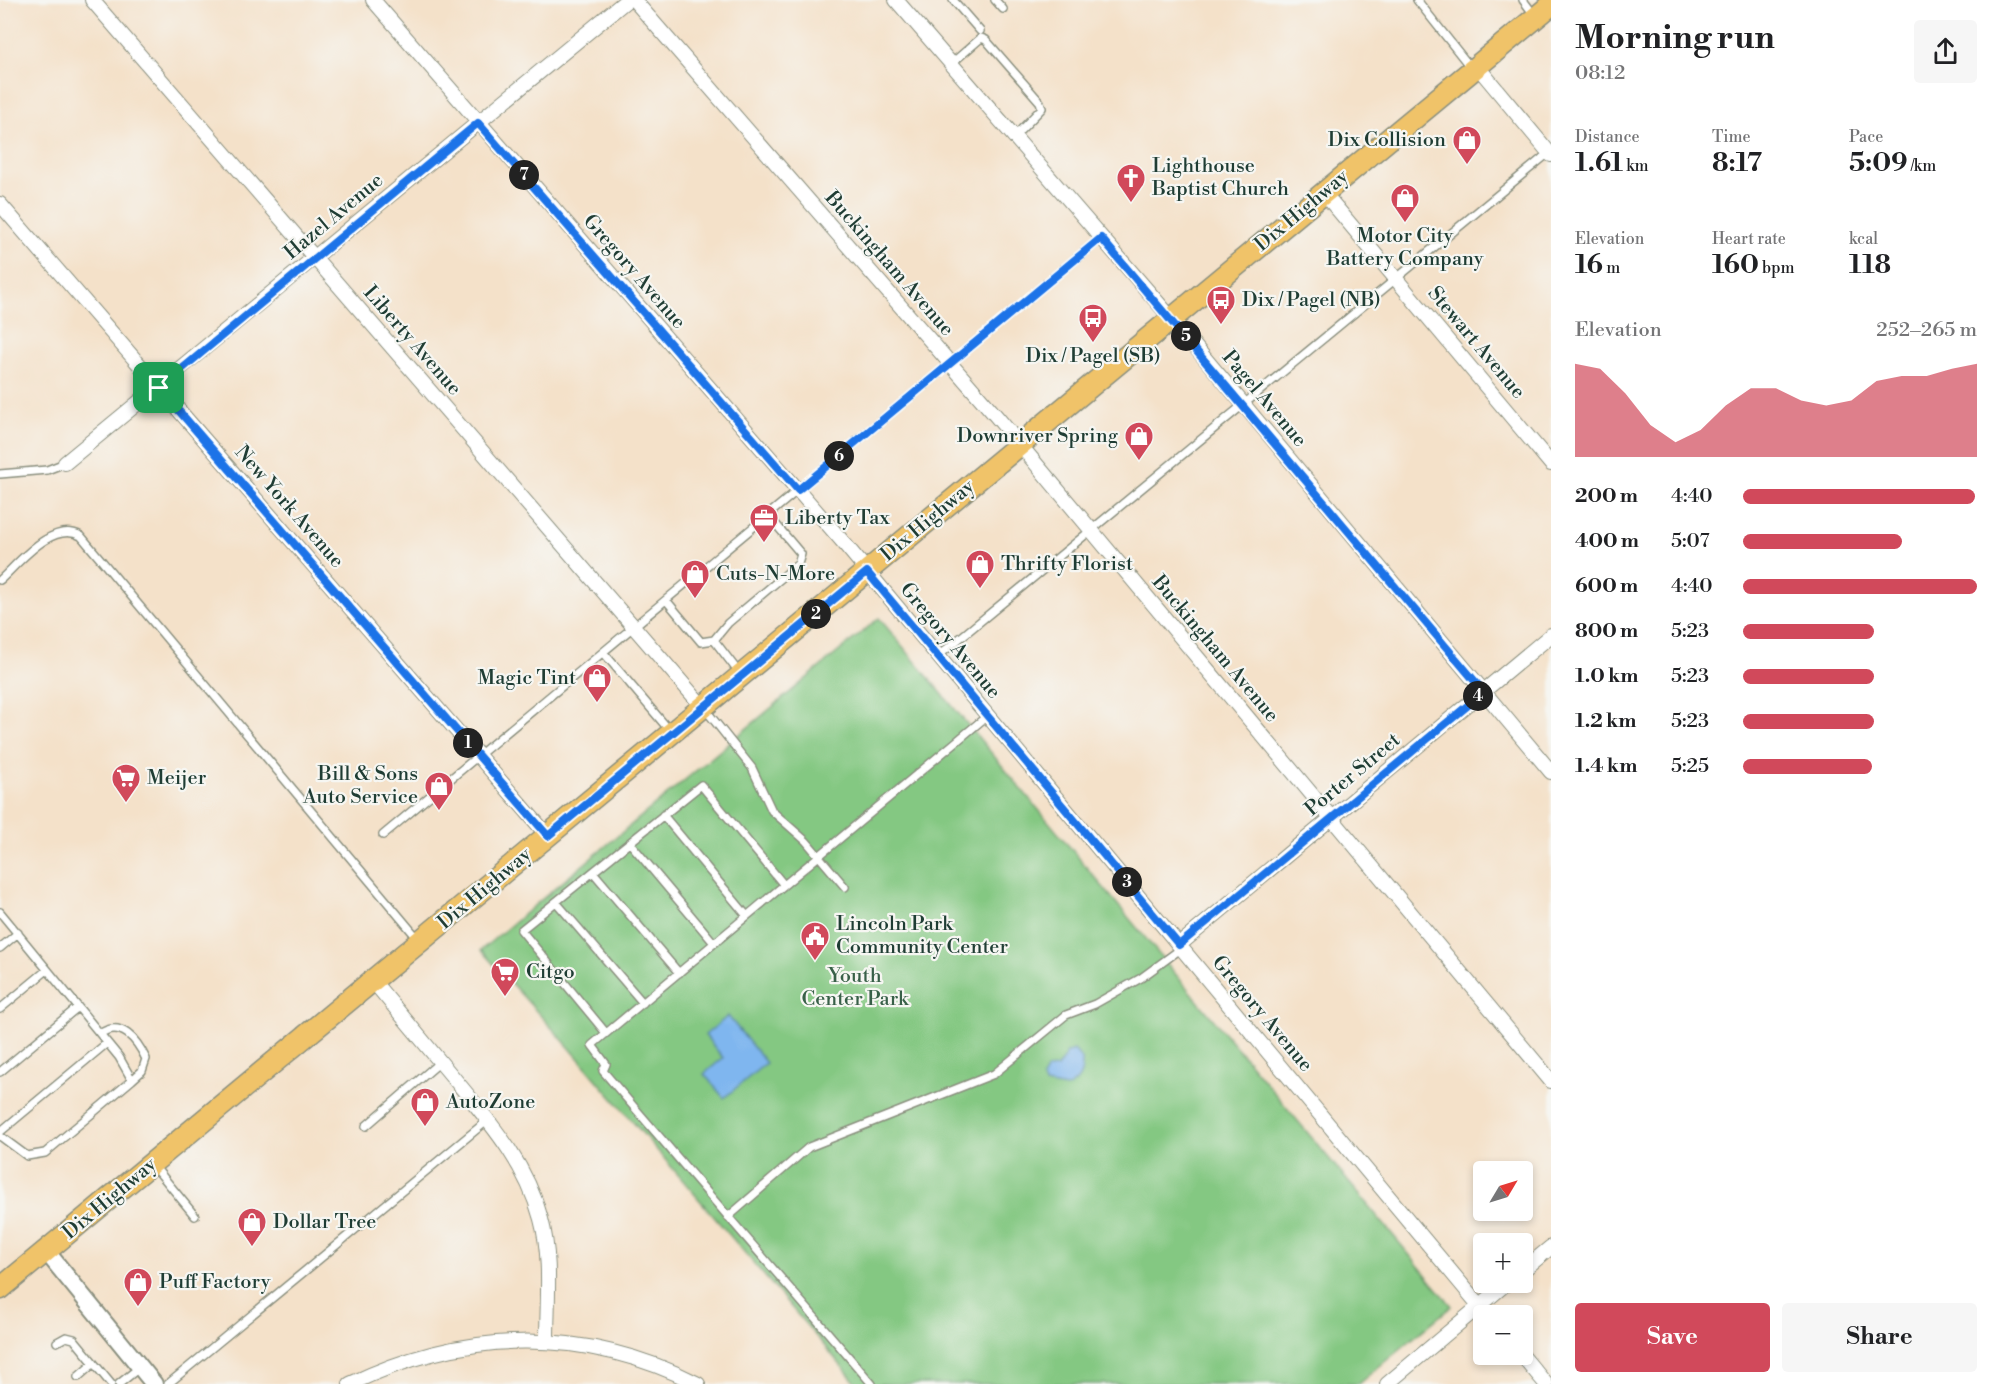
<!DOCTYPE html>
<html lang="en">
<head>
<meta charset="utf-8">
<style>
	:root { --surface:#fff; --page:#f6f6f6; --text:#202124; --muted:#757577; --accent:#d1495b }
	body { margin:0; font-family:"Libre Bodoni",serif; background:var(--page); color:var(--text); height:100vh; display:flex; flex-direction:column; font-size:22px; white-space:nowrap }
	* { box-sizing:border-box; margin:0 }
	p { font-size:20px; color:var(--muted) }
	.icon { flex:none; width:33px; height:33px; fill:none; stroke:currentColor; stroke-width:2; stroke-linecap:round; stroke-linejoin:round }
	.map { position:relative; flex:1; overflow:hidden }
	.details { display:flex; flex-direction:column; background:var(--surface); width:450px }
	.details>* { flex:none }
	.needle { width:39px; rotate:52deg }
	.buttons { position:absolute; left:1473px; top:1161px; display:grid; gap:12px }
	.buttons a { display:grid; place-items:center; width:60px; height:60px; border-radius:6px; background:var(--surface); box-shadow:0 3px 9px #0003; font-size:30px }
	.pin { position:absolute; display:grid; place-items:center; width:51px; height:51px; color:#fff; margin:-26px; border-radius:12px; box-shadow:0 3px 9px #0006 }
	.km { position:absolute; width:30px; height:30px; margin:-15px; border-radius:50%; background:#222; color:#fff; font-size:16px; line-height:30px; text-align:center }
	.round { display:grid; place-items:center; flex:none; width:63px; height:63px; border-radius:6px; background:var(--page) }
	.summary { display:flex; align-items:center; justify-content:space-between; height:102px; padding:0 24px }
	h1 { font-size:33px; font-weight:700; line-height:45px }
	.stats { display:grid; grid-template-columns:repeat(3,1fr); gap:9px; height:102px; padding:6px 24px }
	.stats div { display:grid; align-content:center }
	.stats b { font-size:26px; font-weight:700 }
	.stats small { font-size:16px; font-weight:400 }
	.stats p { font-size:16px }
	.chart { height:168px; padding:12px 24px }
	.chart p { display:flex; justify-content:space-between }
	.chart svg { width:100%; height:108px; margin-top:6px; fill:var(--accent); opacity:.7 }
	.cta { display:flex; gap:12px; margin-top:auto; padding:12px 24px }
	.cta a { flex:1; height:69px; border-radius:6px; background:var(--accent); color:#fff; font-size:24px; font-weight:700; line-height:69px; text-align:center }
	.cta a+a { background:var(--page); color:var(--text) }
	ul { padding:0 24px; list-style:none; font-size:20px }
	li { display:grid; grid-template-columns:96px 72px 1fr; align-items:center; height:45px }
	li i { height:15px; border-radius:8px; background:var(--accent) }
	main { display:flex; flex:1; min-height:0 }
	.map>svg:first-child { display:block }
	.green { fill:#84c882; stroke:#52825b; stroke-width:1.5 }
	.water { fill:#7fb6ef; stroke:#4f7a92; stroke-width:1.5 }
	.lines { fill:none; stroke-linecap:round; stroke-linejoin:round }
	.service-casing { stroke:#8a8f7e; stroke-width:10 }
	.minor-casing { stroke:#8a8f7e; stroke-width:16 }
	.tertiary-casing { stroke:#8a8f7e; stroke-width:20 }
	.primary-casing { stroke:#8a8f7e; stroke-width:24 }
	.service { stroke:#fff; stroke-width:7 }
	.minor { stroke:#fff; stroke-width:14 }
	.tertiary { stroke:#fff; stroke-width:16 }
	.primary { stroke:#f0c369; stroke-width:21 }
	.route-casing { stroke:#fff; stroke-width:12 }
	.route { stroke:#1a73e8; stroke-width:8 }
	.labels { text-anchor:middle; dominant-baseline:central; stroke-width:4.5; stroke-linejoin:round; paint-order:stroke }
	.poi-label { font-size:20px; fill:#1f3d34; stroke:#f6f6f2; text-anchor:start }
	.street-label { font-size:20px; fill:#1f3d34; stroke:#f6f6f2 }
	.park-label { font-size:20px; fill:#386048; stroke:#f6f6f2 }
</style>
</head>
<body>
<main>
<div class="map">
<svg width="1551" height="1384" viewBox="0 0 1551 1384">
	<rect width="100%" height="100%" fill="#f6f6f2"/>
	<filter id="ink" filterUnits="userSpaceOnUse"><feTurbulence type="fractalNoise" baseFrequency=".0167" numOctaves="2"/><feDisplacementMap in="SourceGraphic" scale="12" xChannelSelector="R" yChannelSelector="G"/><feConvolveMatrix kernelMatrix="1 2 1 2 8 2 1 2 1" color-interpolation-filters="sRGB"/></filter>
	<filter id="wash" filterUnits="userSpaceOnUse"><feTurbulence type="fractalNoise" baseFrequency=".008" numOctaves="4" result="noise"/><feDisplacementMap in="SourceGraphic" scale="24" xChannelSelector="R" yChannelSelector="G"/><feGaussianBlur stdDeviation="1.35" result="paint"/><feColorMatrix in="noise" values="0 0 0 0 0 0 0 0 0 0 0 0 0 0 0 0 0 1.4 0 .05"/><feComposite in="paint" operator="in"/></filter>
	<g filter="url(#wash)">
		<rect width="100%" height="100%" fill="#f4e1c9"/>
		<path class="green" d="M 879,618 L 1452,1306 L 1358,1384 L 857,1384 L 568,1046 L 481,950 Z"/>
		<path class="water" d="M 728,1016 L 766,1063 L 724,1098 L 704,1074 L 723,1058 L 705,1035 Z
			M 1074,1050 L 1082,1059 C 1083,1074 1079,1082 1066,1088 L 1045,1084 L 1042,1078 L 1047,1069 L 1057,1068 L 1067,1053 Z"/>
	</g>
	<g filter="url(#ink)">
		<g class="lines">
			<g class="service-casing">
				<path id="service" d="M 953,0 L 980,31
					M 995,0 L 1003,9
					M 1417,0 L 1471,68
					M 1523,0 L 1535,16
					M 951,64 L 981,38 L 986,40 L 1040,102 L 1042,108 L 1014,137
					M 0,474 L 47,470 L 65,463
					M 0,580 C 19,563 52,520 81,536 L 419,940
					M 666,600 L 701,642 L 714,640
					M 603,652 L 670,731
					M 937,657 L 1551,151
					M 740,674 L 714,640 L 728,623 L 798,564 L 801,554 L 768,515
					M 705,709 L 752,768 L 772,811 L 806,841 L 845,887
					M 663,815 L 747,916
					M 383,835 L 1101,238
					M 630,843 L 714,943
					M 593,872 L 679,973
					M 556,902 L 643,1003
					M 0,912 L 119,1057 L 132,1080 L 45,1153 L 27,1156 L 0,1136
					M 0,948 L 18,933
					M 0,1009 L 47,970
					M 606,1033 L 521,930 L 701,785 L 784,885
					M 100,1034 C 121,1019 137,1040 146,1059 L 142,1071 L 132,1080
					M 0,1072 L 78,1007
					M 366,1126 L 440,1062
					M 0,1132 L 107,1043
					M 154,1166 L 195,1216
					M 728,1217 L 809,1147 L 994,1074 L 1066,1015 L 1095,1004 L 1141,978 L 1182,948
					M 57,1342 L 66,1337 L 74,1339 L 111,1384
					M 78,1377 L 94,1363
					M 119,1384 L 140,1367
					M 168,1384 L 488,1120
					M 872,1384 L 603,1071 L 606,1064 L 592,1045 L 987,716"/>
			</g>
			<g class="minor-casing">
				<path id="minor" d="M 92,0 L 703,707
					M 373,0 L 843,542 L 1488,1316
					M 634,0 L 996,416 L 1551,1081
					M 896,0 L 1172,319 L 1551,772
					M 1477,66 L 1551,155
					M 1324,193 L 1551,464
					M 0,204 L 548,836
					M 65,463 L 627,0
					M 1179,945 L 1551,635
					M 373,981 C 400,1013 426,1045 452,1076 C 488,1120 526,1162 541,1219 C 552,1259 547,1300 547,1341
					M 1522,1271 L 1551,1247
					M 1521,1354 L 1546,1384
					M 350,1384 C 465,1329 583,1326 698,1384
					M 1387,1384 L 1508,1282"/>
			</g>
			<g class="tertiary-casing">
				<path id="tertiary" d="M 46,1251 L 154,1384"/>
			</g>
			<g class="primary-casing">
				<path id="primary" d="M 0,1289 L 1551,5"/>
			</g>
			<use href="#service" class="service"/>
			<use href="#minor" class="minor"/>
			<use href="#tertiary" class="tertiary"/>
			<use href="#primary" class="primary"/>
		</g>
	</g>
	<g class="lines" filter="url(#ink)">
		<g class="route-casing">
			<path id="route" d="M 478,123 L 798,490 L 1101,238 L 1484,692 L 1179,945 L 867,572 L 548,836 L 159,388 Z"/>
		</g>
		<use href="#route" class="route"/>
	</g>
	<defs>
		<g id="shop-pin" transform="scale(1.5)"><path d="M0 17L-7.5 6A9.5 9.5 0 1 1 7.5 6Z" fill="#d1495b" stroke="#f6f6f2"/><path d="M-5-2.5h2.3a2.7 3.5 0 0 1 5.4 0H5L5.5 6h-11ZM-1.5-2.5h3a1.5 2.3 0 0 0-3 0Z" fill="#fff"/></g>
		<g id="church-pin" transform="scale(1.5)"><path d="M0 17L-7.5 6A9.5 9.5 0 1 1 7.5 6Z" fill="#d1495b" stroke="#f6f6f2"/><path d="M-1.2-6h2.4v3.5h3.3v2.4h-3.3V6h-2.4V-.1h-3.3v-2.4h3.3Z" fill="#fff"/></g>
		<g id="bus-pin" transform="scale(1.5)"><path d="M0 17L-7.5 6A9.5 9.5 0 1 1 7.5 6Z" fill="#d1495b" stroke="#f6f6f2"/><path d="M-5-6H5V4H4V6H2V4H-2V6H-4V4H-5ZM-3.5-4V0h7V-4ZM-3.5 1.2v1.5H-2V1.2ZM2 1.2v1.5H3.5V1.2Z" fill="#fff"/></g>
		<g id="office-pin" transform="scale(1.5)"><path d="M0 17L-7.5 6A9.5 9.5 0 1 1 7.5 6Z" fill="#d1495b" stroke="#f6f6f2"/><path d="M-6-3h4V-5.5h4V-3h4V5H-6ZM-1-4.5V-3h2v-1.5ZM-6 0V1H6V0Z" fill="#fff"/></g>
		<g id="supermarket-pin" transform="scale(1.5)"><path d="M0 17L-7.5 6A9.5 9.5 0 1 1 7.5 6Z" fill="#d1495b" stroke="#f6f6f2"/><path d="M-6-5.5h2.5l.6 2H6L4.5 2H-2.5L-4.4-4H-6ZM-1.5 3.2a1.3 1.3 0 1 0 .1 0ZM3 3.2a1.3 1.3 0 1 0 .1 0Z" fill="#fff"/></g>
		<g id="civic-pin" transform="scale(1.5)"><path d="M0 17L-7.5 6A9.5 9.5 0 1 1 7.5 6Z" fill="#d1495b" stroke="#f6f6f2"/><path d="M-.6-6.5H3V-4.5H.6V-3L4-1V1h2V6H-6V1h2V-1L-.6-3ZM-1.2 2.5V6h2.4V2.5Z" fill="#fff"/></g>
	</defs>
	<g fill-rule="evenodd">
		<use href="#shop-pin" x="1467" y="140"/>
		<use href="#church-pin" x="1131" y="178"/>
		<use href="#shop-pin" x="1405" y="198"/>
		<use href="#bus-pin" x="1221" y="300"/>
		<use href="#bus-pin" x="1093" y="318"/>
		<use href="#shop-pin" x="1139" y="436"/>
		<use href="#office-pin" x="764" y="518"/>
		<use href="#shop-pin" x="980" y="564"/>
		<use href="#shop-pin" x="695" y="574"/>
		<use href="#shop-pin" x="597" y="678"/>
		<use href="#supermarket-pin" x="126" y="778"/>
		<use href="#shop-pin" x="439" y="786"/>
		<use href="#civic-pin" x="815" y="936"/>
		<use href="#supermarket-pin" x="505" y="972"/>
		<use href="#shop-pin" x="425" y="1102"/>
		<use href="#shop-pin" x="252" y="1222"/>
		<use href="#shop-pin" x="138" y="1282"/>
	</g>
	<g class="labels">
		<g class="poi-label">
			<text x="1446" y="140" text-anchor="end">Dix Collision</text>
			<text x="1152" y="166">Lighthouse<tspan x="1152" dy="23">Baptist Church</tspan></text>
			<text x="1405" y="236" text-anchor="middle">Motor City<tspan x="1405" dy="23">Battery Company</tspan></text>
			<text x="1242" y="300">Dix / Pagel (NB)</text>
			<text x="1093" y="356" text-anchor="middle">Dix / Pagel (SB)</text>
			<text x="1118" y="436" text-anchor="end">Downriver Spring</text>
			<text x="785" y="518">Liberty Tax</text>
			<text x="1001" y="564">Thrifty Florist</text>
			<text x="716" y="574">Cuts-N-More</text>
			<text x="576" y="678" text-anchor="end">Magic Tint</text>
			<text x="418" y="774" text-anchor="end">Bill &amp; Sons<tspan x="418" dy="23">Auto Service</tspan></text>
			<text x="147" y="778">Meijer</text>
			<text x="836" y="924">Lincoln Park<tspan x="836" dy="23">Community Center</tspan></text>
			<text x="526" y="972">Citgo</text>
			<text x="446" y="1102">AutoZone</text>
			<text x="273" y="1222">Dollar Tree</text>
			<text x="159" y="1282">Puff Factory</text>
		</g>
		<g class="street-label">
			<text transform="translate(1302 211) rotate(-40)">Dix Highway</text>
			<text transform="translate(334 217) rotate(-40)">Hazel Avenue</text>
			<text transform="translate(889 264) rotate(49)">Buckingham Avenue</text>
			<text transform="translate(634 272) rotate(49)">Gregory Avenue</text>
			<text transform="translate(412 341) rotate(49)">Liberty Avenue</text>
			<text transform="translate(1476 343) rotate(50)">Stewart Avenue</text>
			<text transform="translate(1264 399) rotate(50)">Pagel Avenue</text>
			<text transform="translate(289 507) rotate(49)">New York Avenue</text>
			<text transform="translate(928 521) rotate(-40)">Dix Highway</text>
			<text transform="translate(950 641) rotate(50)">Gregory Avenue</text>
			<text transform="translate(1215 649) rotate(50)">Buckingham Avenue</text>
			<text transform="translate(1353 775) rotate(-40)">Porter Street</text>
			<text transform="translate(485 889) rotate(-40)">Dix Highway</text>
			<text transform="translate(1262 1014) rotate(50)">Gregory Avenue</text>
			<text transform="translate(110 1199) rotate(-40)">Dix Highway</text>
		</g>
		<g class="park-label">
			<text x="855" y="976">Youth<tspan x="855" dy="23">Center Park</tspan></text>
		</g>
	</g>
</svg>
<div class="buttons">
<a><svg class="needle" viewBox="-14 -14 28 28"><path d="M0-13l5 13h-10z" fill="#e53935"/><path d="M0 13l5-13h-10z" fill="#757577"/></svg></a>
<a>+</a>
<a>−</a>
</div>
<div class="pin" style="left:159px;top:388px;background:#1e9e55"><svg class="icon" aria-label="arrive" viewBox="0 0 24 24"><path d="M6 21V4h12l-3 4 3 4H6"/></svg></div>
<b class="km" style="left:468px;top:743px">1</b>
<b class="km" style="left:816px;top:614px">2</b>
<b class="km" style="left:1127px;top:882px">3</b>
<b class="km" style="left:1478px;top:696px">4</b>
<b class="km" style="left:1186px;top:336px">5</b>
<b class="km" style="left:839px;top:456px">6</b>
<b class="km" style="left:524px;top:175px">7</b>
</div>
<section class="details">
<div class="summary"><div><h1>Morning run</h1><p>08:12</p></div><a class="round"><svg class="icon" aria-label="share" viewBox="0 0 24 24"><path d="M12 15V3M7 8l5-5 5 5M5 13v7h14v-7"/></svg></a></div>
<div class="stats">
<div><p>Distance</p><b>1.61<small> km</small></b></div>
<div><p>Time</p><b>8:17</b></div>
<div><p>Pace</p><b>5:09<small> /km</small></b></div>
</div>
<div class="stats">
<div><p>Elevation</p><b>16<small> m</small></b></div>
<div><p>Heart rate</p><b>160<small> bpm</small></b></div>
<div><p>kcal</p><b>118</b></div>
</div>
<div class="chart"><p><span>Elevation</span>252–265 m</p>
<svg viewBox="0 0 160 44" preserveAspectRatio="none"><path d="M0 44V6L10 8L20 18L30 31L40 38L50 33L60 23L70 16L80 16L90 21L100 23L110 21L120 13L130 11L140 11L150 8L160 6V44z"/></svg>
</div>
<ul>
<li><b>200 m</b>4:40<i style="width:99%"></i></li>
<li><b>400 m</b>5:07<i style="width:68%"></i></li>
<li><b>600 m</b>4:40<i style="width:100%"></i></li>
<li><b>800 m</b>5:23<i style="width:56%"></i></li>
<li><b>1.0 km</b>5:23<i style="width:56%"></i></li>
<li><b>1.2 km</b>5:23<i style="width:56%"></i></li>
<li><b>1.4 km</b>5:25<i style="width:55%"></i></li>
</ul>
<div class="cta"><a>Save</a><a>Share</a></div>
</section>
</main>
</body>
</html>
